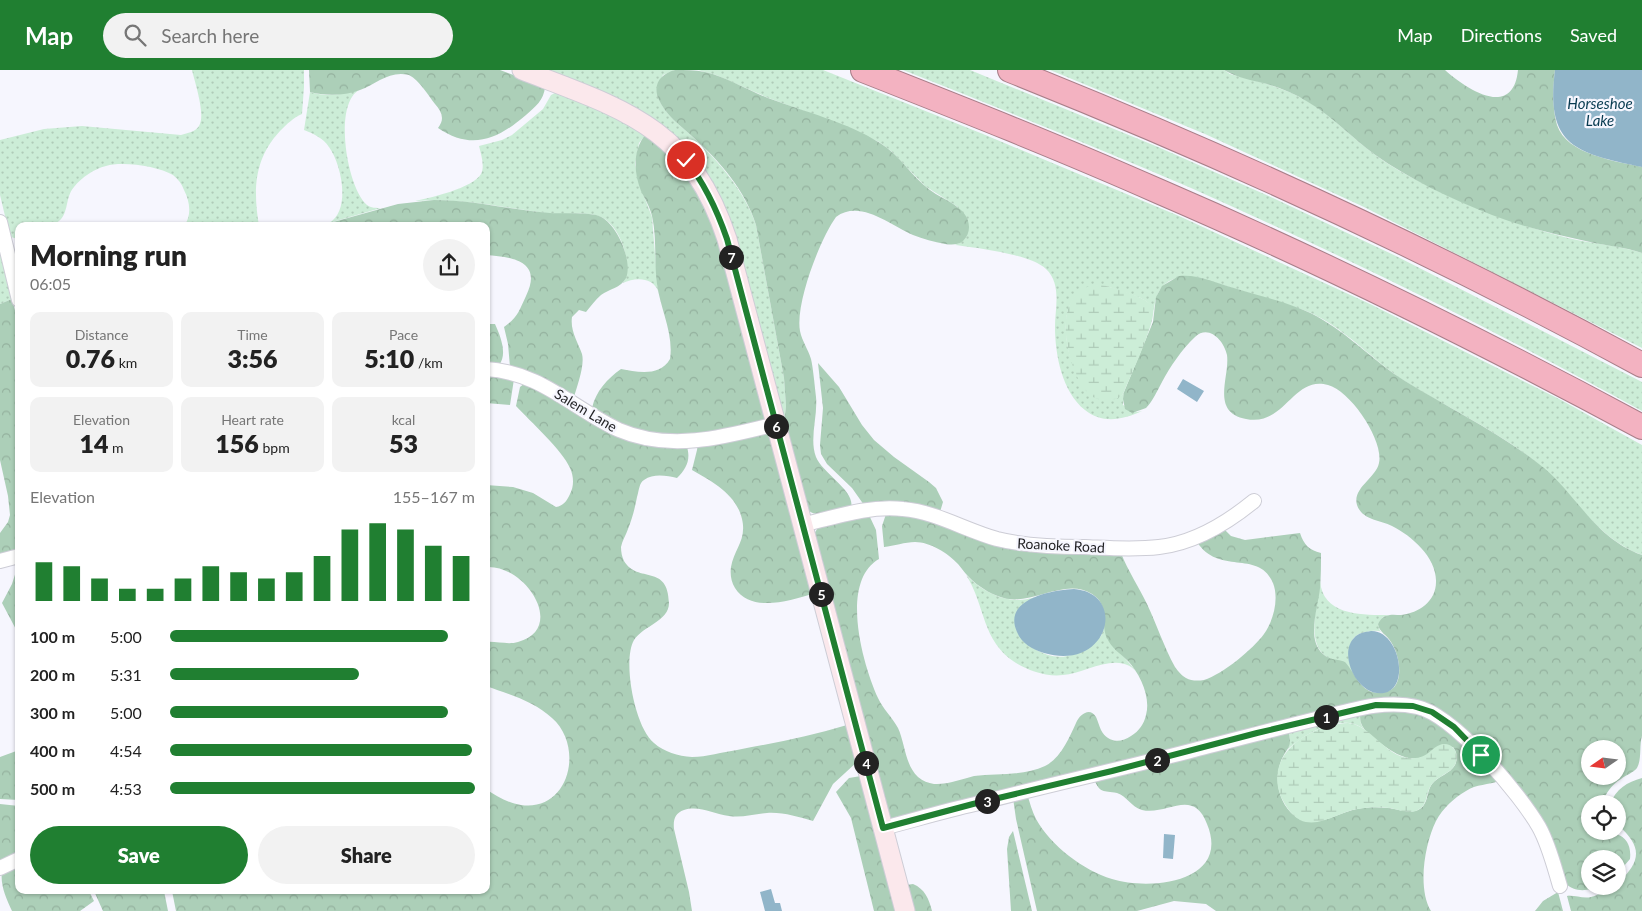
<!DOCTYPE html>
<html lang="en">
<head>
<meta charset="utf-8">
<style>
	:root { --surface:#fff; --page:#f2f2f2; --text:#222; --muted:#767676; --accent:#207f31 }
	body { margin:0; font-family:Lato,sans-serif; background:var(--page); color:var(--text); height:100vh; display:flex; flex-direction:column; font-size:19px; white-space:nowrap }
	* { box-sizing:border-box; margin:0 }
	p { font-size:16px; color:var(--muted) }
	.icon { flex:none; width:28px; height:28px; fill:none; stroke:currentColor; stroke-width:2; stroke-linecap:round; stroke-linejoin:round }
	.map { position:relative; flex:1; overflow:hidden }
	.details { position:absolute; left:15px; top:152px; width:475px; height:672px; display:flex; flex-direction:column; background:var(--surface); border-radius:10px; box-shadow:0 1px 4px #0004 }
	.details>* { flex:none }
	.needle { width:32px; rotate:256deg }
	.fabs { position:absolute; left:1581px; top:670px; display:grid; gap:10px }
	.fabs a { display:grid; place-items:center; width:45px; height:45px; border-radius:50%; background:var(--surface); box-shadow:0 1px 4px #0004; font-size:25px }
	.pin { position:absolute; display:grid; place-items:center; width:42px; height:42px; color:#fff; margin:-21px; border:2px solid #fff; border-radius:50%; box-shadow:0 1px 5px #0007 }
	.km { position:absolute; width:25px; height:25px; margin:-12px; border-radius:50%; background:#222; color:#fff; font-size:14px; line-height:25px; text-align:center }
	.round { display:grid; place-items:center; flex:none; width:52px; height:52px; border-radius:26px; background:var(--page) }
	.summary { display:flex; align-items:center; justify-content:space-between; height:85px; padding:0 15px }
	h1 { font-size:28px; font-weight:800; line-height:38px }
	.metrics { display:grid; grid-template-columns:repeat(3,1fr); gap:8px; height:85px; padding:5px 15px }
	.metrics div { display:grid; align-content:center; border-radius:10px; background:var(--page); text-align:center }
	.metrics b { font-size:25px; font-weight:800 }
	.metrics small { font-size:14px; font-weight:400 }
	.metrics p { font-size:14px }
	.chart { height:140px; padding:10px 15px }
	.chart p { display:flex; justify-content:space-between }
	.chart svg { width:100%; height:90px; margin-top:5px; stroke:var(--accent); stroke-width:6 }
	.cta { display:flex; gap:10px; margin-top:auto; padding:10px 15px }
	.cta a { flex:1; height:58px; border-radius:30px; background:var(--accent); color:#fff; font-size:20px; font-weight:800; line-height:58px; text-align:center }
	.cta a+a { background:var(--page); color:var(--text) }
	ul { padding:0 15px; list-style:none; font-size:16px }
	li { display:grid; grid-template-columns:80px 60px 1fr; align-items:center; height:38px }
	li i { height:12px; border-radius:6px; background:var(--accent) }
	header { display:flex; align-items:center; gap:30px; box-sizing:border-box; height:70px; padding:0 25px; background:var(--accent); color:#fff }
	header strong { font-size:24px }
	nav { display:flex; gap:28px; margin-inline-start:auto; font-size:18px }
	.search { width:350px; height:45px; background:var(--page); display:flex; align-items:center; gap:12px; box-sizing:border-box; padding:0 18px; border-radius:28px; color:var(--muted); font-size:19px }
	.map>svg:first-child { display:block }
	.grass { fill:url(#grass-dots) }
	.forest { fill:url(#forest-crowns); fill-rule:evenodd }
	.wetland { fill:url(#wetland-marsh) }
	.water { fill:#91b5c9 }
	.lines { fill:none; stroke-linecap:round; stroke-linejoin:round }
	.street-casing { stroke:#cdcdd6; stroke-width:16 }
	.secondary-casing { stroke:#cdcdd6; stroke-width:21 }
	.highway-casing { stroke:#a97f89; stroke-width:26 }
	.street { stroke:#fff; stroke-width:14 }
	.secondary { stroke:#fbe8ec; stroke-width:19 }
	.highway { stroke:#f3b2c1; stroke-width:24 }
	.route-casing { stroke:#fff; stroke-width:10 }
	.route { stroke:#207f31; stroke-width:6 }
	.labels { text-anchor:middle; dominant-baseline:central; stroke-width:4.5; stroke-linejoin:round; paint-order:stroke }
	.street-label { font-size:14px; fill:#1f1f22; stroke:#f6f6fe }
	.water-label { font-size:15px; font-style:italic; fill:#073a50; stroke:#f6f6fe }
</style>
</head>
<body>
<header>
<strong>Map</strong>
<div class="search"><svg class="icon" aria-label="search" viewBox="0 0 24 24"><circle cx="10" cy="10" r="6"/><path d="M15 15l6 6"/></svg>Search here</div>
<nav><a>Map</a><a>Directions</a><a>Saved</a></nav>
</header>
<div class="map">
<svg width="1642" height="841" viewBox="0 0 1642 841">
	<defs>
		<pattern id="grass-dots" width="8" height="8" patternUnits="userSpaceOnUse" patternTransform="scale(1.25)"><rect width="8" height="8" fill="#ccedd7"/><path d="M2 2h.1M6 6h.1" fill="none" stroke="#afcbb8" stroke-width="1.8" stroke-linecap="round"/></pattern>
		<pattern id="forest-crowns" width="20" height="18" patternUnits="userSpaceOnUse" patternTransform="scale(1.25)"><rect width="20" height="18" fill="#accfb8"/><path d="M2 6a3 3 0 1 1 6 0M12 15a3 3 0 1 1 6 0" fill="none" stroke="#94b19e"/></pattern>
		<pattern id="wetland-marsh" width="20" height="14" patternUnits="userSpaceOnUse" patternTransform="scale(1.25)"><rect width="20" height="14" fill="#ccedd7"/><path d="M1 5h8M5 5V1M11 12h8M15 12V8" fill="none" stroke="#afcbb8"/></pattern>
	</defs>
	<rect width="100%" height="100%" fill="#f6f6fe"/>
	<path class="grass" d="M 192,0 L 304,0 L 304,17 L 302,44 C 293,48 287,54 280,61 C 254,89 253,119 259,156 L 184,156 C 192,145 190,132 184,120 C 182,114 178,109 173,105 C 158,96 122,91 106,96 C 94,99 82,107 74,117 C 65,127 69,143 59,151 C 49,160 32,156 19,156 L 19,169 L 10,167 L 0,125 L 0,70 L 44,59 L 82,56 L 181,65 C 188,63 195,62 199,56 C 206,45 195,13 192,0 Z
		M 544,0 L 675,0 L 663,5 C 659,12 655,18 658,27 C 665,46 682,56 696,70 C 721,94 745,122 756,155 L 784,308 L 786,336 L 784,353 L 703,100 Z
		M 698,0 L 823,0 L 983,64 L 1179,146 L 1370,234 L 1561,330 L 1642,375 L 1642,485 C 1594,468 1571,419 1532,389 C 1492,358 1446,337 1403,310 C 1373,290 1347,261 1315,245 C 1302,238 1286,235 1272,230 C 1248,223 1224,215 1200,208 C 1173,204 1156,212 1154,241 C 1149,227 1128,224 1115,219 C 1102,215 1094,214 1082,221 C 1045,241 1078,345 1115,328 C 1119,326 1122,326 1124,322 L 1123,335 L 1137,342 L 1142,341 C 1123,350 1102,354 1085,340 C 1062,322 1055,284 1055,257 C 1055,238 1062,214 1046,199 C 1030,184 977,178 955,175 L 959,173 L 958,137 L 925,116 L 891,81 L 879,72 L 847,57 L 766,27 L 716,5 Z
		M 903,0 L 970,0 L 1158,77 L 1273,128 L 1396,186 L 1642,312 L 1642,341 C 1495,260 1344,186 1191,118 C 1096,77 999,38 903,0 Z
		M 1050,0 L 1224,0 L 1230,4 C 1257,11 1284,17 1309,32 C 1333,47 1351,67 1374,84 C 1390,96 1408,106 1426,115 C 1471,138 1518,155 1568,168 C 1592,174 1618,175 1642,183 L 1642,278 L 1364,137 L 1205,64 Z
		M 359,20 C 333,35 347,118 367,135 C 371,138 376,138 381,138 L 329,153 C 351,141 342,95 329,77 C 323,68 314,64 304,60 L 310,22 C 326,27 343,25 359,20 Z
		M 557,22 L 592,36 L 646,64 L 639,73 L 635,94 L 640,116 L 652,147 L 658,221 C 653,207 635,207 623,213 C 634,195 620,155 601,147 C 588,141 569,145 555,144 C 508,139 462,127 415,131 C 430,128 473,118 481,104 C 485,96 481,84 479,76 L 502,70 L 512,65 L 543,39 L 551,25 Z
		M 0,180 L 12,229 L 0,234 Z
		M 966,505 C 984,523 1010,536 1035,527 L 1020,539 L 1016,558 C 1023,577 1052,592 1071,585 C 1081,581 1092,572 1101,566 L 1105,555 C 1106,572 1131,592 1140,607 C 1123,577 1087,603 1063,605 C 1047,607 1029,601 1016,593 C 981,571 986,536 966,505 Z
		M 1320,511 C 1323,546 1362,545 1389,545 L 1383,547 L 1378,554 L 1380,561 L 1382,562 C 1377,560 1372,561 1366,562 C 1344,565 1348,590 1354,606 C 1348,593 1341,594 1329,588 C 1304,576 1318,532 1320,511 Z
		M 1360,642 L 1361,654 L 1364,659 C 1341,642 1306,663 1288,679 L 1290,669 L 1287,659 Z"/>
	<path class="forest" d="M 309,0 L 500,0 L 545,17 C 544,30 535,37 526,45 C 498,69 472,81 438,58 C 445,49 442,42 435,34 C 428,25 420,11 409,5 C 390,0 376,14 360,20 C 344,26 325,26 310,22 Z
		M 675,0 C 685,0 695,0 705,2 C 727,7 747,20 768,28 C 805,42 847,52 880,73 C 900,85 911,106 930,120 C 943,130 969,137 969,157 C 969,162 967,167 963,171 C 958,175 952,175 945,174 C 934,172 923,169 913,165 C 890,155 860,129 836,147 C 820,169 795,234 800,261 C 802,271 808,279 811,289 C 813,297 815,318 816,327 C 818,346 809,369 816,387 C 823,404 856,421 851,438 C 838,441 817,450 807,439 L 784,353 L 786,336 L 784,308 L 756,155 C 746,122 720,91 694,68 C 681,56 665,45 658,28 C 653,13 661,4 675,0 Z
		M 1224,0 L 1445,0 C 1466,19 1513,50 1518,0 L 1555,0 C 1553,17 1552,38 1557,55 C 1567,85 1616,91 1642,97 L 1642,183 C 1625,177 1608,176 1590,172 C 1557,165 1523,157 1492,145 C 1451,129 1409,109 1374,84 C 1351,67 1333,47 1308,32 C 1296,24 1281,18 1267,14 C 1251,10 1238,8 1224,0 Z
		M 646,64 L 676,91 L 699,122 L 719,171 L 765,347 L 764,350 L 760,353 C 717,361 672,374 630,358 C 617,353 604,345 592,338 C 596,321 607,309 621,299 C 637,302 660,307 670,289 C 674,264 660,238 657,214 C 654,191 657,168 652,146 C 650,137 645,129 641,121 C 634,103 632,80 646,64 Z
		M 434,130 C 473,130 511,140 550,143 C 563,144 589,142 599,146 C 617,153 633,191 626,208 C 621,218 609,219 601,225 C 595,230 591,236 586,242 L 579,240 L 572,247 C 570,261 578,272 582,284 C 585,295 577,316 574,327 L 510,297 L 508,274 L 504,257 C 518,247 519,241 526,226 C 543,191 513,187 486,185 L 486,156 L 319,156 L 398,134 Z
		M 1179,206 C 1198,204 1216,213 1234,218 C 1262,227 1298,234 1323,250 C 1353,268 1376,293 1405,311 C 1452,340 1501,363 1544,398 C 1578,427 1596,469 1642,485 L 1642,666 C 1639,676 1642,689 1637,698 C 1633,703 1626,705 1621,709 C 1611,715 1606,723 1602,734 L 1590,734 L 1590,761 C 1610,761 1633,762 1630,789 L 1618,803 L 1618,789 L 1590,789 L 1590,816 L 1600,816 C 1588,821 1575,823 1565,813 L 1548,767 L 1484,683 L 1404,632 L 889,750 L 814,464 L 819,456 L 869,445 L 876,460 L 879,489 C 839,512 863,595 878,628 C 883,639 892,647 898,658 C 905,673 905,695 918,707 C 923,711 928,713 934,714 C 947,715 962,709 974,706 C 997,703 1024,706 1045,696 C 1061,688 1069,668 1076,653 C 1080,644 1090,637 1096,647 C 1098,651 1099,656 1101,660 C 1107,672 1120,674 1131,666 C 1139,661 1144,654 1146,645 C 1151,627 1140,604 1128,591 C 1121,584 1111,578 1107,568 C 1100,553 1110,535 1092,524 C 1065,507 1032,536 1004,528 C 993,525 982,519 973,511 C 967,506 963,500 958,494 C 948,483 930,472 915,472 C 905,472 894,476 884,477 L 882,456 L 886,444 L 924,448 L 984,470 L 1121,483 C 1128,501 1139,517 1147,534 C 1157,555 1164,577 1175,597 C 1178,601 1182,606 1186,608 C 1191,611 1198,611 1204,610 C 1223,604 1253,579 1264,564 C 1274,550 1279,528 1273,513 C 1259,479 1219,506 1197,472 L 1224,459 L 1231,466 L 1245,470 L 1300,463 C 1304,475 1309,480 1321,483 C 1321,494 1321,506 1320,518 C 1318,538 1306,569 1323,584 C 1329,590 1338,589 1345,592 C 1357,605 1361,627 1385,622 C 1406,618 1400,585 1391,572 C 1387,565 1379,562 1378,554 C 1380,550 1382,547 1386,546 C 1391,544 1396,545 1401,545 C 1419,543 1436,531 1436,512 C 1437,488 1412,466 1392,456 C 1380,450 1362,450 1357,435 C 1352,418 1376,408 1379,393 C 1384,371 1351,321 1328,315 C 1293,305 1285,357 1246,349 C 1210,342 1230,307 1227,285 C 1224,271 1209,254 1195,267 C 1182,279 1170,297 1162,312 C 1157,321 1153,331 1146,338 L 1132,343 L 1125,339 L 1123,329 L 1124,322 L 1153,252 L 1156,227 L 1162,216 ZM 1590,679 L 1618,679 L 1618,706 L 1590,706 Z
		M 12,229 L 19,256 L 19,481 L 0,486 L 0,463 L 8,452 L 10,445 L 8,426 L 0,390 L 0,234 Z
		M 486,254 L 495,254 C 500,265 508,284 499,295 L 486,294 Z
		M 818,293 L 839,317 L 862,355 L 874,370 L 894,387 L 929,412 L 936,418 L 943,432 L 940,442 L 864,435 L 852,418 L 827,394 L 821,384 L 820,375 L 823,338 Z
		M 486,305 L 514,309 L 510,335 L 486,333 Z
		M 525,313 L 595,353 L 687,377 C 691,390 686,399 677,408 C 667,406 654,403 644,410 C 639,413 639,421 637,427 C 635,438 632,449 628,459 C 626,465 622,471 621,477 C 621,482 622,487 624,491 C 638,514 668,493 669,533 C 669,551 643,556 634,570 C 622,591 635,658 654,673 C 664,682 678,686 692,687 C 707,687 722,682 737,680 C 774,673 811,666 847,655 L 857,692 L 833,714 L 813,751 C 798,747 783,742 767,743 C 754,744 742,748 729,746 C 714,744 699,735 684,740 C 675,743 673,750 674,759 L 689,822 L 692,841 L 176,841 L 172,821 L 486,821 L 486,719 C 496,726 508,733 521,735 C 569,742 585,677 552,648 C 534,631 508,624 486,616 L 486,572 C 496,571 508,575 518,572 C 567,559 526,494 486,497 L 486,415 L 513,417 L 533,423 L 556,437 C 563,436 567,431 570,424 C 574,416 574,407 570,398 C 563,381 530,351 516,336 L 520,317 Z
		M 764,363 L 769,364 L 812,524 C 789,531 751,543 735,518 C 731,512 730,504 731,497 C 734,479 747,470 742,449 C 736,424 713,412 692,400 L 698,376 Z
		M 19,492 L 19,565 L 2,533 L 12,514 Z
		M 1416,640 L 1445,654 L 1499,711 C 1489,715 1476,714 1466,721 C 1454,728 1443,738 1436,751 C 1425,773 1417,818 1431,841 L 1216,841 L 1206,834 L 1174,831 L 1137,841 L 1037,841 L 1016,749 L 1013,728 L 1027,724 C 1030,733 1032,741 1036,749 C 1051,776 1083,800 1112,809 C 1151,821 1231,812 1207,754 C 1193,717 1167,746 1142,740 C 1131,737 1127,726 1117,723 C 1103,720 1100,724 1094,709 L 1287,659 C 1295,678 1285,678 1280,694 C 1274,712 1280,735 1295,746 C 1314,761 1338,742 1357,739 C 1367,737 1378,737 1388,738 C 1398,739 1408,744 1418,740 C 1429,735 1426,722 1432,714 C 1438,706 1450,704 1455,695 C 1458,689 1457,682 1453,677 L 1436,678 C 1417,697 1399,687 1380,673 C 1374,669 1366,663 1363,657 C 1360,653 1360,646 1360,642 Z
		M 19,680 L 19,730 L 0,729 L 0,687 Z
		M 861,706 L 897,841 L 874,841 L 851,748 L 836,722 L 849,708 Z
		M 1642,708 L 1642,841 L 1571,841 L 1567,826 C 1575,825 1583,829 1591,827 C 1601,825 1608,817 1618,816 L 1618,813 C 1642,790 1642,777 1618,755 L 1618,734 L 1610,734 C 1616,719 1627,712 1642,708 Z
		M 0,734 L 19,736 L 19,785 L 0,794 Z
		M 1013,761 L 1032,841 L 1011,841 L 1007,779 L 1009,767 Z
		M 19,793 L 19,821 L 89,821 L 94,831 L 80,841 L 12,841 C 6,828 0,815 2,801 Z
		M 913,814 C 925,819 929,829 932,841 L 913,841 L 906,815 Z
		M 94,821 L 164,821 L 168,841 L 103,841 Z
		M 1558,822 L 1563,841 L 1535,841 L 1543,831 Z"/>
	<path class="wetland" d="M 1101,215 C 1112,217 1149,227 1153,238 C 1157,250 1130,307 1124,322 C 1121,328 1115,330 1108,330 C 1103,330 1098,330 1093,327 C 1066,309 1045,213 1101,215 Z
		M 1348,653 C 1371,655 1385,686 1409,688 C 1429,690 1431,676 1443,674 C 1453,673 1459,683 1456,692 C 1453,703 1439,705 1432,714 C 1425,723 1429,734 1418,740 C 1409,745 1398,739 1389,738 C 1379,737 1368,737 1358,739 C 1340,741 1319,759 1300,750 C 1291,745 1285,735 1281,727 C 1263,683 1312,654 1348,653 Z"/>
	<path class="water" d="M 1555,0 L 1642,0 L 1642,97 C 1577,83 1545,77 1555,0 Z
		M 1183,309 L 1204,321 L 1197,332 L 1177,319 Z
		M 1074,519 C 1128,523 1109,602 1044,583 C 1032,579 1022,574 1017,562 C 1002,529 1052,520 1074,519 Z
		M 1371,561 C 1399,560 1411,618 1384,623 C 1357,627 1338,584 1354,568 C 1358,563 1365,562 1371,561 Z
		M 1164,764 L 1175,765 L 1173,789 L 1163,788 Z
		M 771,819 L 775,833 L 780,833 L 782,841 L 765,841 L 760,822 Z"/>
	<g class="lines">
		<g class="street-casing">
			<path id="street" d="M 0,152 L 19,230
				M 486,299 C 541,302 573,339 619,360 C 670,382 725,367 776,354
				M 802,455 C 835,447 870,435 903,439 C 936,442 965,460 997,469 C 1025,476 1054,477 1084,477 C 1109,478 1134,480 1159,477 C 1195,473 1227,453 1254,431
				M 0,491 L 19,486
				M 883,758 C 914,750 944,741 975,734 C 1048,715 1121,699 1194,680 C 1234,670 1275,659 1316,649 C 1349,641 1384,629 1417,637 C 1454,645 1520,724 1539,757 C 1549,775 1554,796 1560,816
				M 0,798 L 19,789"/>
		</g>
		<g class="secondary-casing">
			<path id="secondary" d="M 522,0 C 623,39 690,56 727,169 L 905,841"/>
		</g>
		<g class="highway-casing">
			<path id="highway" d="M 863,0 C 962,39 1061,78 1158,121 C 1323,192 1484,272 1642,357
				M 1010,0 C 1226,86 1438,184 1642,295"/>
		</g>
		<use href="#street" class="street"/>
		<use href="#secondary" class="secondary"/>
		<use href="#highway" class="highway"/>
	</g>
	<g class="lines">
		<g class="route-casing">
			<path id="route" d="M 686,90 C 705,114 717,140 727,169 L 883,758 L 973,734 L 1112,701 L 1257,663 L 1376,635 L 1413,636 L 1432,642 L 1454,657 L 1481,685"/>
		</g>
		<use href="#route" class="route"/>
	</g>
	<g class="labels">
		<g class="street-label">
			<text transform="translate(586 340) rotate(31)">Salem Lane</text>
			<text transform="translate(1061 475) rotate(3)">Roanoke Road</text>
		</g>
		<g class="water-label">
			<text x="1600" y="33">Horseshoe<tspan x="1600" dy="17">Lake</tspan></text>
		</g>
	</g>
</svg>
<div class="fabs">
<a><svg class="needle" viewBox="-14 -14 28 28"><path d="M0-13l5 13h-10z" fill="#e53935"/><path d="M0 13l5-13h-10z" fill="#767676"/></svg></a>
<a><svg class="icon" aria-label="locate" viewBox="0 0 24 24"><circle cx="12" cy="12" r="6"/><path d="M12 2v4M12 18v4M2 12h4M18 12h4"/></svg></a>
<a><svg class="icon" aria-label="layers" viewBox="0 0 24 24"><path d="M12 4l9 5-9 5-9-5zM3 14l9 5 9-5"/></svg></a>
</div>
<div class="pin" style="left:1481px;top:685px;background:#1e9e55"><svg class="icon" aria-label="arrive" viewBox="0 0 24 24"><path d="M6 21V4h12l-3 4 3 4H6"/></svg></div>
<div class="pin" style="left:686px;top:90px;background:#d93025"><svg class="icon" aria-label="check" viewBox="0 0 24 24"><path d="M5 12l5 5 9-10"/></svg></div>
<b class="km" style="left:1326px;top:647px">1</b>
<b class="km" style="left:1157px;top:690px">2</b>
<b class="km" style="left:987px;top:731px">3</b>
<b class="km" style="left:866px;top:693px">4</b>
<b class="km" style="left:821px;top:524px">5</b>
<b class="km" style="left:776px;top:356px">6</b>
<b class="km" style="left:731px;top:187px">7</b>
<section class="details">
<div class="summary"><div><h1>Morning run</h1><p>06:05</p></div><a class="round"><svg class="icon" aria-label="share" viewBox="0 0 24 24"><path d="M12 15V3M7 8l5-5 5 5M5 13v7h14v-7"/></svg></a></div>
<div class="metrics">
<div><p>Distance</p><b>0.76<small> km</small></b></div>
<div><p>Time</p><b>3:56</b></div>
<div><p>Pace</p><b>5:10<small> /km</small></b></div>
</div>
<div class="metrics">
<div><p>Elevation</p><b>14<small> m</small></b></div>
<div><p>Heart rate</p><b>156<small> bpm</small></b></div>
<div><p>kcal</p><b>53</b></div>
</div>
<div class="chart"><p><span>Elevation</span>155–167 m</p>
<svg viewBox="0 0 160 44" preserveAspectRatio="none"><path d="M5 44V25M15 44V27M25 44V33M35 44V38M45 44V38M55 44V33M65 44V27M75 44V30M85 44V33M95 44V30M105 44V22M115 44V9M125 44V6M135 44V9M145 44V17M155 44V22"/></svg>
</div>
<ul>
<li><b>100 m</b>5:00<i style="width:91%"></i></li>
<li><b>200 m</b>5:31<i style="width:62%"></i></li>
<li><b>300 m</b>5:00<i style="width:91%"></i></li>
<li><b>400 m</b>4:54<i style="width:99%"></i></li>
<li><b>500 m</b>4:53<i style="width:100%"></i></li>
</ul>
<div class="cta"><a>Save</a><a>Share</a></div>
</section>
</div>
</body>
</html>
